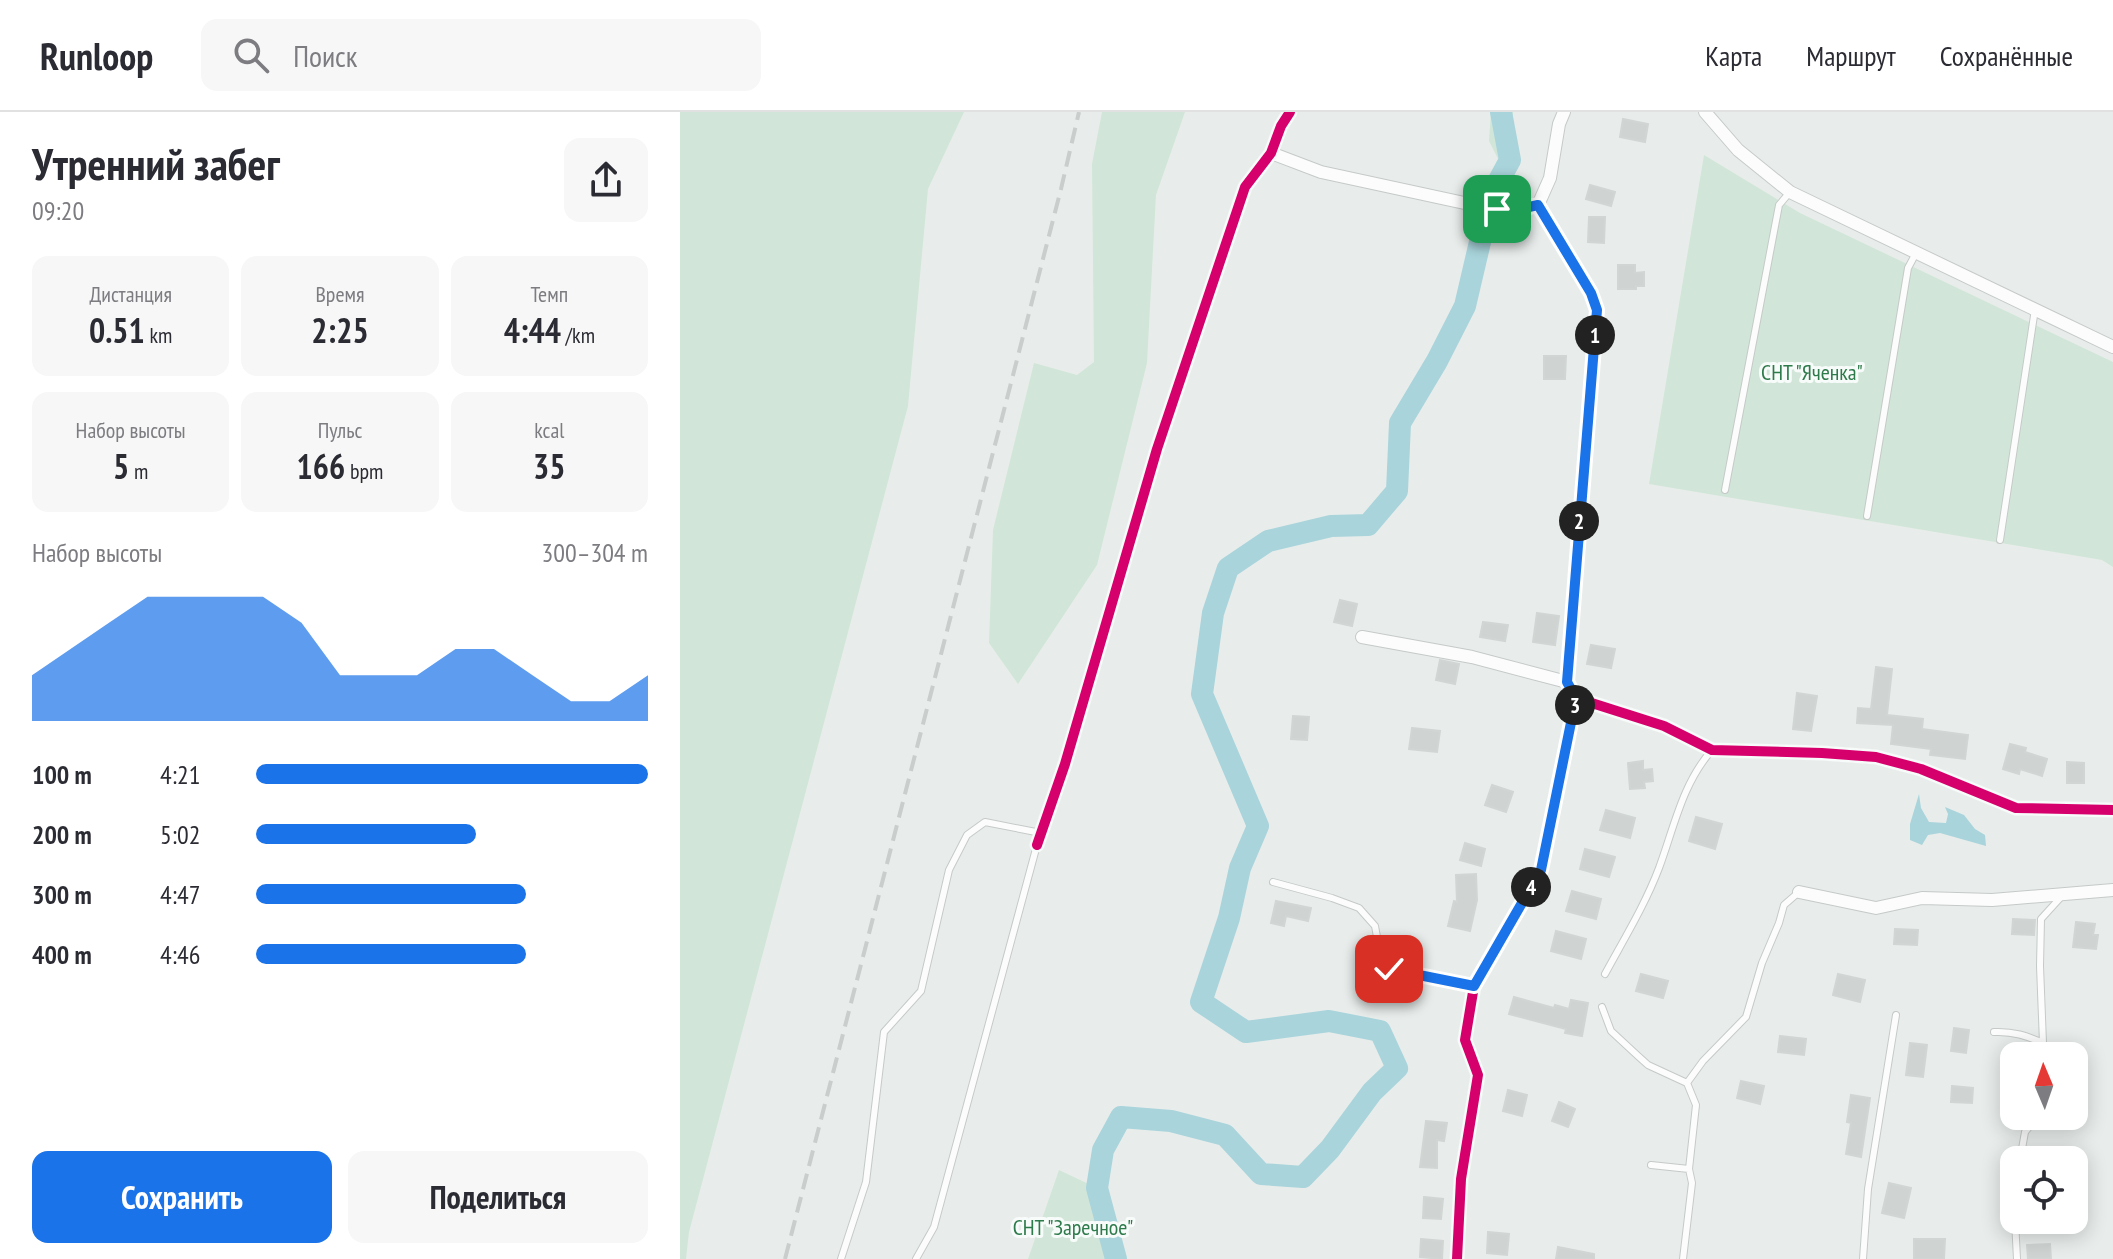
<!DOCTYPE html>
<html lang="ru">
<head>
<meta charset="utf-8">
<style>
	:root { --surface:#fff; --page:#f7f7f7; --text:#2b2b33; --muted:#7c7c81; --line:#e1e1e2; --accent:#1a73e8 }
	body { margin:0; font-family:"PT Sans Narrow",sans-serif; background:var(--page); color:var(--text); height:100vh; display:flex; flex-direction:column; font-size:30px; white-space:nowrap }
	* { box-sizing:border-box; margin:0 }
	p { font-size:26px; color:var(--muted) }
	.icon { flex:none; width:44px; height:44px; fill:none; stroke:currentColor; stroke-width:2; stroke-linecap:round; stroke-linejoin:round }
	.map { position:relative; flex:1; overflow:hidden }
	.panel { display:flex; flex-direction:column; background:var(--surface); width:680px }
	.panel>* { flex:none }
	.needle { width:52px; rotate:358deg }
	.tools { position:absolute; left:1320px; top:930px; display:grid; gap:16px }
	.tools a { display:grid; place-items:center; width:88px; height:88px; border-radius:16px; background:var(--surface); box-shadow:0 4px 20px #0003; font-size:40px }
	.pin { position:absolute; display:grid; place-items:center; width:68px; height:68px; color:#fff; margin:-34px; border-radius:16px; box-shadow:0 4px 12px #0006 }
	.km { position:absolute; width:40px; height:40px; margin:-20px; border-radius:50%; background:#222; color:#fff; font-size:22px; line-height:40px; text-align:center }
	.round { display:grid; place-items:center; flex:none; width:84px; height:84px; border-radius:16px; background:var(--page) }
	.headline { display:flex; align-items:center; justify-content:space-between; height:136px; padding:0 32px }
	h1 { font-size:44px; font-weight:700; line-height:60px }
	.stats { display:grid; grid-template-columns:repeat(3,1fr); gap:12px; height:136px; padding:8px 32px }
	.stats div { display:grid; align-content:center; border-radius:16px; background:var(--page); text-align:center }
	.stats b { font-size:34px; font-weight:700 }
	.stats small { font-size:22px; font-weight:400 }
	.stats p { font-size:22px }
	.chart { height:224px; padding:16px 32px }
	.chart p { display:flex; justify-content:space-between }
	.chart svg { width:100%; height:144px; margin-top:8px; fill:var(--accent); opacity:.7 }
	.primary-button { display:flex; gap:16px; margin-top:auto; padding:16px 32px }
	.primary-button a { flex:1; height:92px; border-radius:16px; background:var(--accent); color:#fff; font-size:32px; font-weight:700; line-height:92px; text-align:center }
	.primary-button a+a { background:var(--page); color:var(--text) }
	ul { padding:0 32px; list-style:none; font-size:26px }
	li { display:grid; grid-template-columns:128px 96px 1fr; align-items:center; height:60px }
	li i { height:20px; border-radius:10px; background:var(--accent) }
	header { display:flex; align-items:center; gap:48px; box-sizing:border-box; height:112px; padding:0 40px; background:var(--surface); border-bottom:2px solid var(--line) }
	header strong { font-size:38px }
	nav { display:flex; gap:44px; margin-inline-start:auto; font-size:28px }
	.search { width:560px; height:72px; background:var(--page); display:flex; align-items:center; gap:20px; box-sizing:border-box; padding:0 28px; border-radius:16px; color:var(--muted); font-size:30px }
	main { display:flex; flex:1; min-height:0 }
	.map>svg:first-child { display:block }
	.green { fill:#d1e6d8 }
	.water { fill:#a9d4db }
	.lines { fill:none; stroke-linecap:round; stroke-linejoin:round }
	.river { stroke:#a9d4db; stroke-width:22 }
	.building { fill:#cfd4d2; stroke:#d1d6d4; stroke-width:2 }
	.lane-casing { stroke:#c5cac8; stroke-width:8 }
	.street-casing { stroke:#c5cac8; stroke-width:14 }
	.lane { stroke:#fcfcfc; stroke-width:6 }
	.street { stroke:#fcfcfc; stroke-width:12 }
	.rail { stroke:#c9cdcc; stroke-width:4; stroke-dasharray:16 8; stroke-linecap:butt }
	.cycleway-casing { stroke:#f7fbf9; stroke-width:15 }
	.cycleway { stroke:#d6006c; stroke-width:10 }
	.route-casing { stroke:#fff; stroke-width:16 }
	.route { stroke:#1a73e8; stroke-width:10 }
	.labels { text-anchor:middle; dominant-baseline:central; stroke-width:6; stroke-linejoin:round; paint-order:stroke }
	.park-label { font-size:22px; fill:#2d7a4b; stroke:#f7fbf9 }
</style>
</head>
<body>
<header>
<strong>Runloop</strong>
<div class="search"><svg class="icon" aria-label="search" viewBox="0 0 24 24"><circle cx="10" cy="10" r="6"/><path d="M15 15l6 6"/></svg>Поиск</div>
<nav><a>Карта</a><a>Маршрут</a><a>Сохранённые</a></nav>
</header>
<main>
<section class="panel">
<div class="headline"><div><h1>Утренний забег</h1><p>09:20</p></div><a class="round"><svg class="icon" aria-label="share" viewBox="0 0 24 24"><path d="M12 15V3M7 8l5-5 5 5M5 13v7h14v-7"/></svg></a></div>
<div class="stats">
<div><p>Дистанция</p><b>0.51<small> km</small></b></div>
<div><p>Время</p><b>2:25</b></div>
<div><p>Темп</p><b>4:44<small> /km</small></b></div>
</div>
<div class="stats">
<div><p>Набор высоты</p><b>5<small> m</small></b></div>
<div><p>Пульс</p><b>166<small> bpm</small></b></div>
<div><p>kcal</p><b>35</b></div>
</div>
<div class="chart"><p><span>Набор высоты</span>300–304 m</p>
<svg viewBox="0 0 160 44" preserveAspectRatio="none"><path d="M0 44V30L10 22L20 14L30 6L40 6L50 6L60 6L70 14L80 30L90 30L100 30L110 22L120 22L130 30L140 38L150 38L160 30V44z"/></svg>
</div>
<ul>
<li><b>100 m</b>4:21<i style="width:100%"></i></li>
<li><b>200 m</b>5:02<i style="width:56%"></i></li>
<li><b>300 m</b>4:47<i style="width:69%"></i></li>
<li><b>400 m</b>4:46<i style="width:69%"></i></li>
</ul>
<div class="primary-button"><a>Сохранить</a><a>Поделиться</a></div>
</section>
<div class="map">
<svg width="1433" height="1147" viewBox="0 0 1433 1147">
	<rect width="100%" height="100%" fill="#e8edeb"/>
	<path class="green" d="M 0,0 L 284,0 L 248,77 L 228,294 L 9,1120 L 6,1147 L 0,1147 Z
		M 422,0 L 505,0 L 476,83 L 467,251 L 417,453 L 338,572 L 309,531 L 313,418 L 354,251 L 397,263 L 414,250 L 412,52 Z
		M 811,0 L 833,0 L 833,7 L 819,49 L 809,29 Z
		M 1024,43 L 1120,101 L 1433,250 L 1433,455 L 1422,448 L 969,372 Z
		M 379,1058 L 417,1076 L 436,1147 L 348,1147 Z"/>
	<path class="water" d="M 1239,682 L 1241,696 L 1249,710 L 1266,711 L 1268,702 L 1265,695 L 1284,703 L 1295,717 L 1305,723 L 1306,734 L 1260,721 L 1248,723 L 1242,733 L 1230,728 L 1230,712 Z"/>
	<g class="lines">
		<path class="river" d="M 436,1147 L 417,1076 L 423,1038 L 441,1005 L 491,1009 L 545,1023 L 581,1062 L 623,1065 L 650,1037 L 692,980 L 717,956 L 700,919 L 649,909 L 566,920 L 521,890 L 549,806 L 560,756 L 578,714 L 522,582 L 533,501 L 548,456 L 588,429 L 651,414 L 688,413 L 717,379 L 720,311 L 757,249 L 785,194 L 811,83 L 830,48 L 821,0"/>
	</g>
	<path class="building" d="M 943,7 L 968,12 L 965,30 L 940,25 Z
		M 910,73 L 935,80 L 931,94 L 906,87 Z
		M 909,105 L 925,105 L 924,131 L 908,130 Z
		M 938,153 L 955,153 L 955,161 L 964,160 L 964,174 L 956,174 L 956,177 L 938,177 Z
		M 864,244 L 886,244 L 885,267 L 864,267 Z
		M 660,488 L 677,492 L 672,514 L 654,510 Z
		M 857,501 L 879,504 L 875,533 L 853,530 Z
		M 803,510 L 828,513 L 825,529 L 800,525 Z
		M 911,533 L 935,537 L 931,556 L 907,552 Z
		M 760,548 L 779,552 L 775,572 L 756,568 Z
		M 1196,555 L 1212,557 L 1207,603 L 1243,607 L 1242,617 L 1288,623 L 1285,647 L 1250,643 L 1251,637 L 1211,632 L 1213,613 L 1177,611 L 1178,596 L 1191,597 Z
		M 1117,581 L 1137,584 L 1131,619 L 1113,617 Z
		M 613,604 L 629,605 L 627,628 L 611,627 Z
		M 732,616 L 760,619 L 757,640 L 729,637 Z
		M 1330,632 L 1346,636 L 1345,640 L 1367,647 L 1362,664 L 1340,657 L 1339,662 L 1323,657 Z
		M 963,649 L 963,658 L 972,657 L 973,669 L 964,670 L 965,676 L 950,677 L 948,651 Z
		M 1387,650 L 1404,651 L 1404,671 L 1387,671 Z
		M 812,673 L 833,680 L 826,700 L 805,693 Z
		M 926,698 L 955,706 L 950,726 L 920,718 Z
		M 1016,705 L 1042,712 L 1035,737 L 1009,729 Z
		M 785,731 L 805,737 L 801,754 L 780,748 Z
		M 905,737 L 935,745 L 929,765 L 900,757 Z
		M 796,762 L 797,788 L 790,819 L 768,814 L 774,789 L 777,790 L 776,763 Z
		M 892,779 L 921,787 L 916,807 L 886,799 Z
		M 596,789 L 631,796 L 628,809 L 606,804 L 604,814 L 591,811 Z
		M 1333,807 L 1355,808 L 1354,823 L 1332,822 Z
		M 1396,810 L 1415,812 L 1413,823 L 1418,823 L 1416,837 L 1393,835 Z
		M 1215,817 L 1238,818 L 1237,833 L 1214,832 Z
		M 876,819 L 906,827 L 901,847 L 871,839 Z
		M 961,862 L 988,869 L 983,886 L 956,879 Z
		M 1158,862 L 1185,868 L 1180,890 L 1153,883 Z
		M 834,885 L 874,896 L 875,893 L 889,897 L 891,888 L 908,891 L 902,924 L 885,921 L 886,917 L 829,902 Z
		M 1274,916 L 1289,918 L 1286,941 L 1271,939 Z
		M 1100,924 L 1126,927 L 1124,943 L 1098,940 Z
		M 1230,931 L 1247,933 L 1243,965 L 1226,963 Z
		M 1061,969 L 1084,974 L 1080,992 L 1057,986 Z
		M 1272,974 L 1293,976 L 1292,991 L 1271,990 Z
		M 828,978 L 847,983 L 842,1004 L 823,999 Z
		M 1171,983 L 1190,986 L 1181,1045 L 1166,1042 L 1171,1011 L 1167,1010 Z
		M 879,990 L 895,997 L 888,1015 L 872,1009 Z
		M 746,1009 L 767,1011 L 764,1029 L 757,1028 L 757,1056 L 740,1055 Z
		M 1209,1071 L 1231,1076 L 1224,1106 L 1202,1101 Z
		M 744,1085 L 763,1087 L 761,1107 L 743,1106 Z
		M 808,1120 L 829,1122 L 827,1143 L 807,1141 Z
		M 741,1127 L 763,1129 L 762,1147 L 740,1145 Z
		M 1234,1127 L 1265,1127 L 1264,1147 L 1234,1147 Z
		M 1370,1132 L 1371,1147 L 1348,1147 L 1347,1133 Z
		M 878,1135 L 914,1142 L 914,1147 L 876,1147 Z"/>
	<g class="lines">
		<g class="lane-casing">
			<path id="lane" d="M 1045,378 L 1099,93 L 1110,80
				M 1187,404 L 1228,156 L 1236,141
				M 1320,428 L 1355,197
				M 593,770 L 652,786 L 679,796 L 695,814 L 700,841 L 709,857 L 794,874
				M 925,862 C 944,827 965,793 979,756 C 994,716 1002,672 1032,638
				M 922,895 L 931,919 L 958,944 L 968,953 L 1007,971 L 1016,993 L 1009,1057
				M 1314,920 C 1333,919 1347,924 1363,931 L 1363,944
				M 1363,931 L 1360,854 L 1361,807 L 1381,785
				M 1007,971 L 1023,949 L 1066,905 L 1082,851 L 1099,811 L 1104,793 L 1119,780
				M 1340,1048 L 1345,1020 L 1358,1004
				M 971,1053 L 1009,1057 L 1012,1071 L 1003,1147
				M 1335,1108 L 1337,1147
				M 161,1147 L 186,1070 L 204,920 L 241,879 L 269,758 L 287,723 L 305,710 L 361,721
				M 236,1147 L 254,1115 L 357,733
				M 1183,1147 L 1188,1077 L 1216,903"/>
		</g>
		<g class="street-casing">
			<path id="street" d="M 1025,0 L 1058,38 L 1110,80 L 1433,235
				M 591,41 L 641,60 L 789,92 L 836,98 L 858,93 L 870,66 L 879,12 L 884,0
				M 682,525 L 792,545 L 887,570
				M 896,586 L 984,614 L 1032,638 L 1142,641 L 1196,645 L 1241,657 L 1336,696 L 1433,698
				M 357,733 L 385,652 L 477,337 L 565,75 L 591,41 L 601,14 L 610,0
				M 1119,780 L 1196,796 L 1242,786 L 1312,788 L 1433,778
				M 777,1147 L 781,1067 L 798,963 L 785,928 L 794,874 L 861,758 L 896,586 L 887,570 L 917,198 L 911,181 L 858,93"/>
		</g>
		<use href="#lane" class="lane"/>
		<use href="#street" class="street"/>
		<path class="rail" d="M 105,1147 L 381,77 L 399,0"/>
		<g class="cycleway-casing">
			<path id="cycleway" d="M 896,586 L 984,614 L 1032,638 L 1142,641 L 1196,645 L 1241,657 L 1336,696 L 1433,698
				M 357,733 L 385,652 L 477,337 L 565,75 L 591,41 L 601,14 L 610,0
				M 777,1147 L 781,1067 L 798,963 L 785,928 L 794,874 L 861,758 L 896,586 L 887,570 L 917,198 L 911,181 L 858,93"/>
		</g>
		<use href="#cycleway" class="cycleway"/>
	</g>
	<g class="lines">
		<g class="route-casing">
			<path id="route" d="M 709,857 L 794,874 L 861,758 L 896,586 L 887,570 L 917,198 L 911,181 L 858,93 L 836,98 L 817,97"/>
		</g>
		<use href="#route" class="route"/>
	</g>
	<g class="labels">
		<g class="park-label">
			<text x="1132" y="260">СНТ "Яченка"</text>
			<text x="393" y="1115">СНТ "Заречное"</text>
		</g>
	</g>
</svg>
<div class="tools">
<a><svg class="needle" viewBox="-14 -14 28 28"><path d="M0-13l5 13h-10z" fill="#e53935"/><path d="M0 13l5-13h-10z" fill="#7c7c81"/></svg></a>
<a><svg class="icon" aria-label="locate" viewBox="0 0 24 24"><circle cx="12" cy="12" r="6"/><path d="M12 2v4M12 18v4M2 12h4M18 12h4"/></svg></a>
</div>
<div class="pin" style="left:817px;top:97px;background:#1e9e55"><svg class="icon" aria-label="arrive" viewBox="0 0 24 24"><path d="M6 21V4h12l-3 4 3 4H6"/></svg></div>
<div class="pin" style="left:709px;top:857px;background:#d93025"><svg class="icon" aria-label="check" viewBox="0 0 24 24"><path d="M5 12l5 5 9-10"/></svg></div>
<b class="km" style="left:915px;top:223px">1</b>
<b class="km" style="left:899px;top:409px">2</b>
<b class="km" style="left:895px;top:593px">3</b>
<b class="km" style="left:851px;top:775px">4</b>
</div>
</main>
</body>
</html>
